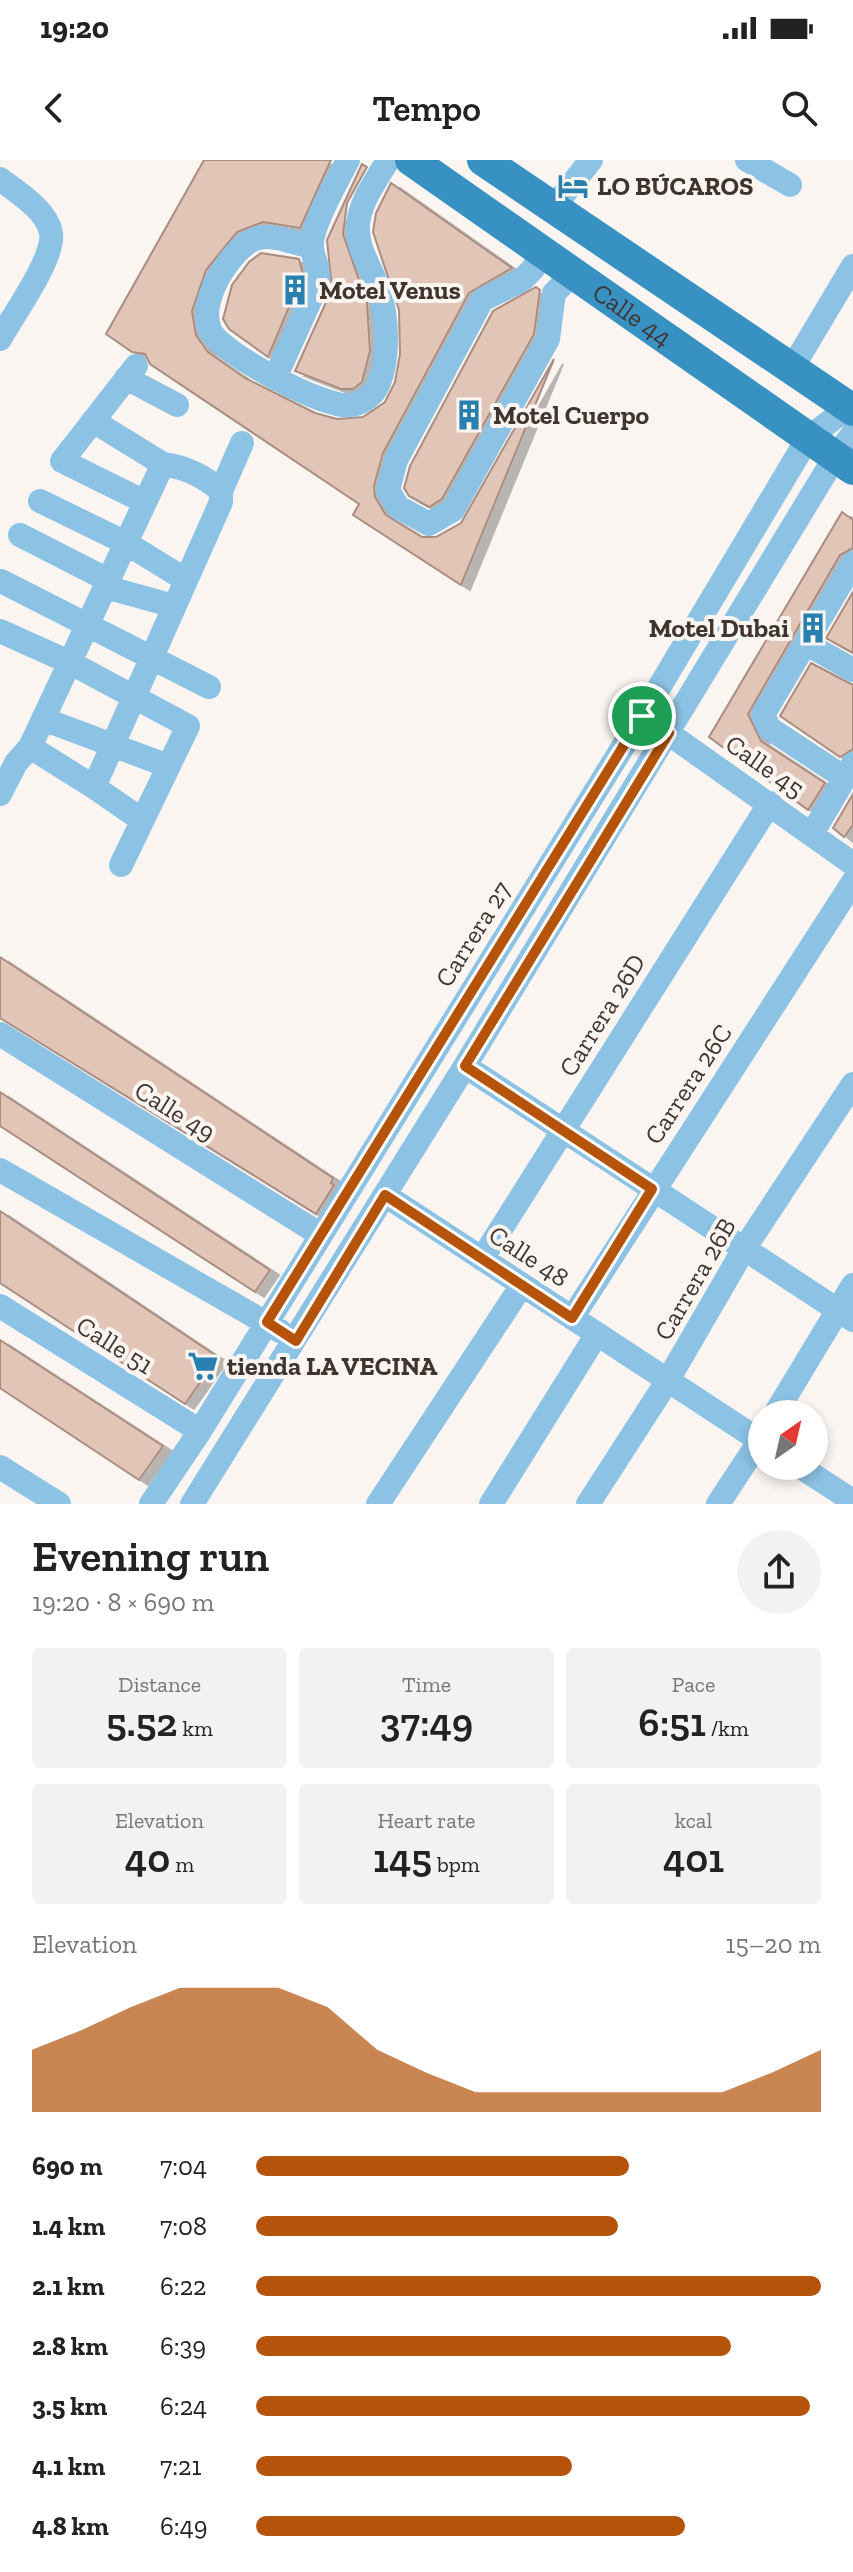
<!DOCTYPE html>
<html lang="en">
<head>
<meta charset="utf-8">
<style>
	:root { --surface:#fff; --page:#f2f2f2; --text:#222; --muted:#767676; --accent:#b45309 }
	body { margin:0; font-family:"Zilla Slab",serif; background:var(--page); color:var(--text); height:100vh; display:flex; flex-direction:column; font-size:30px; white-space:nowrap }
	* { box-sizing:border-box; margin:0 }
	p { font-size:26px; color:var(--muted) }
	.icon { flex:none; width:44px; height:44px; fill:none; stroke:currentColor; stroke-width:2; stroke-linecap:round; stroke-linejoin:round }
	.map { position:relative; height:1344px; overflow:hidden }
	.details { display:flex; flex-direction:column; background:var(--surface); flex:1 }
	.details>* { flex:none }
	.needle { width:52px; rotate:34deg }
	.tools { position:absolute; left:748px; top:1240px; display:grid; gap:16px }
	.tools a { display:grid; place-items:center; width:80px; height:80px; border-radius:50%; background:var(--surface); box-shadow:0 4px 12px #0003; font-size:40px }
	.pin { position:absolute; display:grid; place-items:center; width:68px; height:68px; color:#fff; margin:-34px; border:4px solid #fff; border-radius:50%; box-shadow:0 2px 8px #0007 }
	.round { display:grid; place-items:center; flex:none; width:84px; height:84px; border-radius:42px; background:var(--page) }
	.headline { display:flex; align-items:center; justify-content:space-between; height:136px; padding:0 32px }
	h1 { font-size:44px; font-weight:600; line-height:60px }
	.metrics { display:grid; grid-template-columns:repeat(3,1fr); gap:12px; height:136px; padding:8px 32px }
	.metrics div { display:grid; align-content:center; border-radius:8px; background:var(--page); text-align:center }
	.metrics b { font-size:40px; font-weight:600 }
	.metrics small { font-size:22px; font-weight:400 }
	.metrics p { font-size:22px }
	.chart { height:224px; padding:16px 32px }
	.chart p { display:flex; justify-content:space-between }
	.chart svg { width:100%; height:144px; margin-top:8px; fill:var(--accent); opacity:.7 }
	ul { padding:0 32px; list-style:none; font-size:26px }
	li { display:grid; grid-template-columns:128px 96px 1fr; align-items:center; height:60px }
	li i { height:20px; border-radius:10px; background:var(--accent) }
	.status { display:flex; justify-content:space-between; align-items:center; height:56px; padding:0 40px; background:var(--surface); direction:ltr }
	.status svg { height:22px; fill:currentColor }
	header { display:flex; justify-content:space-between; align-items:center; height:104px; padding:0 32px; background:var(--surface); font-size:36px; font-weight:600 }
	.map>svg:first-child { display:block }
	.building { fill:#e1c5b6; stroke:#a88d80; stroke-width:2; filter:url(#shadow) }
	.lines { fill:none; stroke-linecap:round; stroke-linejoin:round }
	.minor { stroke:#8cc2e4; stroke-width:24 }
	.major { stroke:#3791c2; stroke-width:32 }
	.route-casing { stroke:#fff; stroke-width:16 }
	.route { stroke:#b45309; stroke-width:10 }
	.labels { text-anchor:middle; dominant-baseline:central; stroke-width:8; stroke-linejoin:round; paint-order:stroke }
	.poi-label { font-size:26px; font-weight:bold; fill:#3f342e; stroke:#fbf5f2; text-anchor:start }
	.street-label { font-size:26px; fill:#3f342e; stroke:#fbf5f2 }
</style>
</head>
<body>
<div class="status"><b>19:20</b><svg viewBox="0 0 49 12"><path d="M0 12V9h3v3zM5 12V6h3v6zM10 12V3h3v9zM15 12V0h3v12zM26 1h20v11H26zM47 4h2v5h-2z"/></svg></div>
<header><svg class="icon" aria-label="back" viewBox="0 0 24 24"><path d="M15 5l-7 7 7 7"/></svg>Tempo<svg class="icon" aria-label="search" viewBox="0 0 24 24"><circle cx="10" cy="10" r="6"/><path d="M15 15l6 6"/></svg></header>
<div class="map">
<svg width="853" height="1344" viewBox="0 0 853 1344">
	<defs>
		<filter id="shadow"><feDropShadow dx="9" dy="5" stdDeviation="0" flood-color="#0004"/></filter>
	</defs>
	<rect width="100%" height="100%" fill="#fbf5f2"/>
	<path class="building" d="M 204,0 L 331,0 L 300,68 L 263,62 L 237,72 L 206,110 L 192,151 L 196,175 L 208,192 L 245,218 L 315,253 L 337,259 L 363,257 L 385,242 L 395,222 L 400,194 L 399,150 L 373,72 L 376,53 L 391,23 L 512,108 L 469,133 L 383,293 L 374,326 L 375,337 L 386,355 L 422,377 L 436,377 L 461,363 L 554,199 L 461,425 L 353,355 L 359,344 L 150,204 L 145,194 L 132,192 L 106,174 Z
		M 362,4 L 367,7 L 347,43 L 343,74 L 367,143 L 370,191 L 362,222 L 353,229 L 341,229 L 295,211 L 332,129 L 327,80 Z
		M 261,93 L 299,99 L 303,114 L 268,197 L 229,169 L 223,159 L 232,125 L 249,102 Z
		M 536,127 L 540,130 L 534,174 L 442,339 L 429,347 L 409,336 L 404,328 L 410,306 L 493,151 Z
		M 842,352 L 853,360 L 853,388 L 840,395 L 748,554 L 761,581 L 825,623 L 808,650 L 709,577 Z
		M 853,432 L 853,493 L 826,478 Z
		M 811,503 L 853,525 L 853,589 L 840,597 L 780,556 Z
		M 853,634 L 853,665 L 844,677 L 833,668 Z
		M 0,797 L 333,1018 L 331,1023 L 334,1025 L 316,1054 L 0,858 Z
		M 0,932 L 270,1110 L 255,1132 L 0,966 Z
		M 0,1051 L 218,1197 L 185,1244 L 0,1123 Z
		M 0,1180 L 163,1286 L 139,1320 L 0,1228 Z"/>
	<g class="lines">
		<path class="minor" d="M 747,0 L 790,25
			M 0,19 C 17,32 47,50 51,73 C 55,98 13,155 0,179
			M 552,49 L 591,0
			M 312,87 C 271,77 256,65 228,103 C 215,120 201,149 210,170 C 220,193 326,250 351,245 C 360,244 371,237 376,229 C 390,203 388,155 378,128 C 371,107 356,88 358,65 C 360,41 376,21 388,0
			M 543,89 L 533,109 L 522,120 L 482,140 L 396,300 L 388,330 L 398,347 L 429,364 L 453,350 L 548,179 L 554,133 L 575,112
			M 136,206 L 62,301 L 145,342
			M 791,210 L 853,106
			M 126,218 L 177,245
			M 275,218 L 318,123 C 320,106 313,101 312,87 C 310,66 338,20 348,0
			M 93,261 L 163,304
			M 221,331 L 242,283
			M 40,341 L 126,383 L 186,420
			M 20,375 L 108,420
			M 1,421 L 209,527
			M 105,427 L 174,446
			M 0,471 L 69,502 L 188,566 L 121,705
			M 807,484 L 853,510
			M 43,559 L 168,606
			M 658,566 L 853,704
			M 845,618 L 769,568 L 763,555 L 853,403
			M 94,627 L 142,660
			M 0,634 L 16,603 L 30,587 L 163,304 C 186,307 204,316 221,331 L 221,342 L 94,627 L 30,587
			M 812,674 L 853,604
			M 0,874 L 321,1075
			M 465,906 L 853,1160
			M 0,1010 L 280,1171
			M 385,1035 L 762,1282
			M 482,1099 L 770,643
			M 0,1146 L 200,1271
			M 572,1158 L 853,722
			M 775,1254 L 853,1125
			M 799,1306 L 853,1341
			M 0,1307 L 59,1344
			M 151,1344 L 200,1271 L 642,556 L 808,278 L 853,244
			M 192,1344 L 465,906 L 835,297 L 853,274
			M 378,1344 L 522,1125
			M 491,1344 L 597,1174
			M 588,1344 L 668,1220 L 744,1089 L 853,924
			M 718,1344 L 762,1277"/>
		<g class="major">
			<path id="s1" d="M 411,0 L 853,309"/>
			<path d="M 483,0 L 853,250"/>
		</g>
	</g>
	<g class="lines">
		<g class="route-casing">
			<path id="route" d="M 642,556 L 669,573 L 465,906 L 652,1029 L 572,1158 L 385,1035 L 296,1181 L 267,1162 Z"/>
		</g>
		<use href="#route" class="route"/>
	</g>
	<defs>
		<g id="hotel-bare" transform="scale(2.4)"><path d="M-6-4.5h1.5V1H6V5H4.5V3h-9V5H-6ZM-4 0a1.8 1.8 0 1 1 3.6 0ZM.5 0V-2.5h3Q6-2.5 6 0Z" fill="#2880af" stroke="#fbf5f2" stroke-width="2.5" paint-order="stroke"/></g>
		<g id="building-bare" transform="scale(2.4)"><path d="M-4-6H4V6H1V3H-1V6H-4ZM-2.5-4.3h1.7v1.8h-1.7ZM.8-4.3h1.7v1.8H.8ZM-2.5-1h1.7V.8h-1.7ZM.8-1h1.7V.8H.8Z" fill="#2880af" stroke="#fbf5f2" stroke-width="2.5" paint-order="stroke"/></g>
		<g id="supermarket-bare" transform="scale(2.4)"><path d="M-6-5.5h2.5l.6 2H6L4.5 2H-2.5L-4.4-4H-6ZM-1.5 3.2a1.3 1.3 0 1 0 .1 0ZM3 3.2a1.3 1.3 0 1 0 .1 0Z" fill="#2880af" stroke="#fbf5f2" stroke-width="2.5" paint-order="stroke"/></g>
	</defs>
	<g fill-rule="evenodd">
		<use href="#hotel-bare" x="573" y="26"/>
		<use href="#building-bare" x="295" y="130"/>
		<use href="#building-bare" x="469" y="255"/>
		<use href="#building-bare" x="813" y="468"/>
		<use href="#supermarket-bare" x="203" y="1206"/>
	</g>
	<g class="labels">
		<g class="poi-label">
			<text x="597" y="26">LO BÚCAROS</text>
			<text x="319" y="130">Motel Venus</text>
			<text x="493" y="255">Motel Cuerpo</text>
			<text x="789" y="468" text-anchor="end">Motel Dubai</text>
			<text x="227" y="1206">tienda LA VECINA</text>
		</g>
		<g class="street-label">
			<text stroke="none"><textPath href="#s1" startOffset="270">Calle 44</textPath></text>
			<text transform="translate(765 606) rotate(35)">Calle 45</text>
			<text transform="translate(473 774) rotate(-58)">Carrera 27</text>
			<text transform="translate(602 855) rotate(-58)">Carrera 26D</text>
			<text transform="translate(688 924) rotate(-57)">Carrera 26C</text>
			<text transform="translate(175 951) rotate(32)">Calle 49</text>
			<text transform="translate(529 1096) rotate(33)">Calle 48</text>
			<text transform="translate(695 1119) rotate(-60)">Carrera 26B</text>
			<text transform="translate(115 1185) rotate(32)">Calle 51</text>
		</g>
	</g>
</svg>
<div class="tools">
<a><svg class="needle" viewBox="-14 -14 28 28"><path d="M0-13l5 13h-10z" fill="#e53935"/><path d="M0 13l5-13h-10z" fill="#767676"/></svg></a>
</div>
<div class="pin" style="left:642px;top:556px;background:#1e9e55"><svg class="icon" aria-label="arrive" viewBox="0 0 24 24"><path d="M6 21V4h12l-3 4 3 4H6"/></svg></div>
</div>
<section class="details">
<div class="headline"><div><h1>Evening run</h1><p>19:20 · 8 × 690 m</p></div><a class="round"><svg class="icon" aria-label="share" viewBox="0 0 24 24"><path d="M12 15V3M7 8l5-5 5 5M5 13v7h14v-7"/></svg></a></div>
<div class="metrics">
<div><p>Distance</p><b>5.52<small> km</small></b></div>
<div><p>Time</p><b>37:49</b></div>
<div><p>Pace</p><b>6:51<small> /km</small></b></div>
</div>
<div class="metrics">
<div><p>Elevation</p><b>40<small> m</small></b></div>
<div><p>Heart rate</p><b>145<small> bpm</small></b></div>
<div><p>kcal</p><b>401</b></div>
</div>
<div class="chart"><p><span>Elevation</span>15–20 m</p>
<svg viewBox="0 0 160 44" preserveAspectRatio="none"><path d="M0 44V25L10 19L20 12L30 6L40 6L50 6L60 12L70 25L80 32L90 38L100 38L110 38L120 38L130 38L140 38L150 32L160 25V44z"/></svg>
</div>
<ul>
<li><b>690 m</b>7:04<i style="width:66%"></i></li>
<li><b>1.4 km</b>7:08<i style="width:64%"></i></li>
<li><b>2.1 km</b>6:22<i style="width:100%"></i></li>
<li><b>2.8 km</b>6:39<i style="width:84%"></i></li>
<li><b>3.5 km</b>6:24<i style="width:98%"></i></li>
<li><b>4.1 km</b>7:21<i style="width:56%"></i></li>
<li><b>4.8 km</b>6:49<i style="width:76%"></i></li>
</ul>
</section>
</body>
</html>
